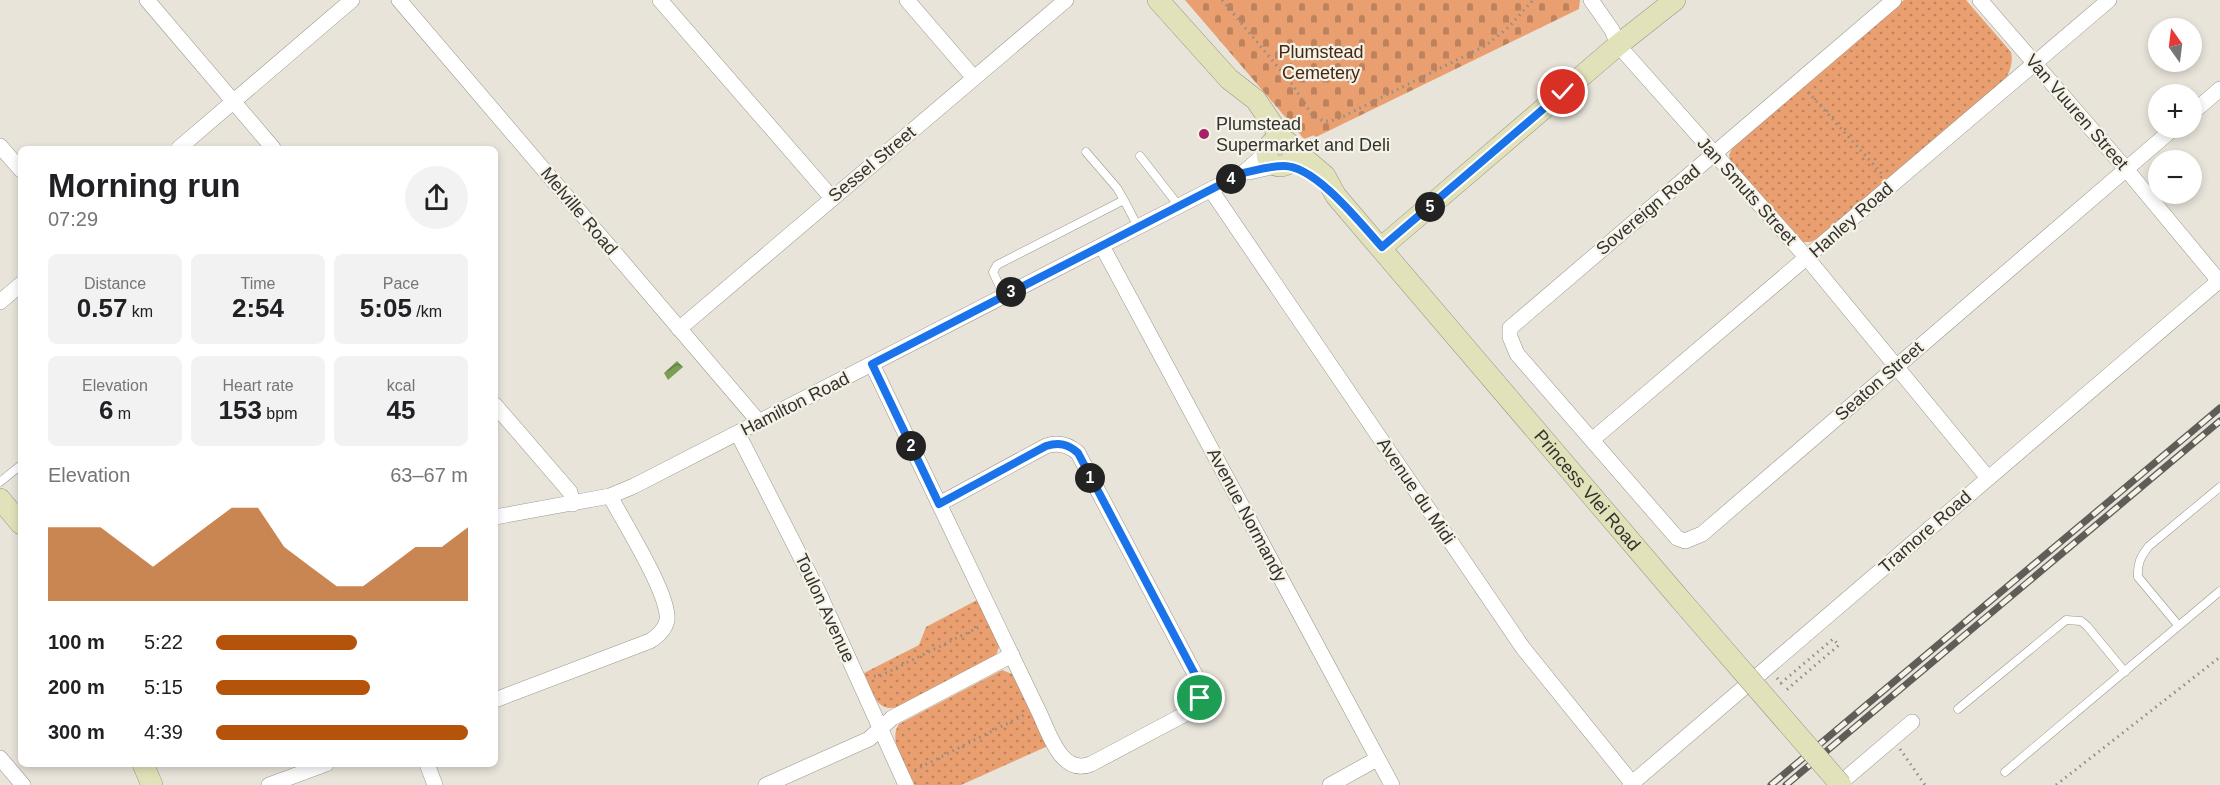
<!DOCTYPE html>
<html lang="en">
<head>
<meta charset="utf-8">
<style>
	:root { --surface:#fff; --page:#f2f2f2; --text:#202124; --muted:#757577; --accent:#b45309 }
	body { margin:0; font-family:Arial,sans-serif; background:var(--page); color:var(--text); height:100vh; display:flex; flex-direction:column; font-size:22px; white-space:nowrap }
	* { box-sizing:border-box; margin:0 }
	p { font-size:20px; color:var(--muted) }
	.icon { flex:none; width:33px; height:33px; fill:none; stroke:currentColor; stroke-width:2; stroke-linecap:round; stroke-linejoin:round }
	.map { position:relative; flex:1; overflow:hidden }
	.sheet { position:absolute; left:18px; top:146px; width:480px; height:621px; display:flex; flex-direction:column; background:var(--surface); border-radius:9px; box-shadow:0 3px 9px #0003 }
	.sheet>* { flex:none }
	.needle { width:39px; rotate:346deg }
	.controls { position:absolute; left:2148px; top:18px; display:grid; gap:12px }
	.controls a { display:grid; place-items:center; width:54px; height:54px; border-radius:50%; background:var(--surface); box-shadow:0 3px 9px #0003; font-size:30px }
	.pin { position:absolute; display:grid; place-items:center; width:51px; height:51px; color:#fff; margin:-26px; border:3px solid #fff; border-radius:50%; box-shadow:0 2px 6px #0007 }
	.km { position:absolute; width:30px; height:30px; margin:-15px; border-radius:50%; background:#222; color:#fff; font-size:16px; line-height:30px; text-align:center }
	.round { display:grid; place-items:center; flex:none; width:63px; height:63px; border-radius:32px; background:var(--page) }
	.headline { display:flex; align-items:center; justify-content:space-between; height:102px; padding:0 30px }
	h1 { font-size:33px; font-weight:800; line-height:45px }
	.stats { display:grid; grid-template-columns:repeat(3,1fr); gap:9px; height:102px; padding:6px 30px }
	.stats div { display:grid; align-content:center; border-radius:9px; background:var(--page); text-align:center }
	.stats b { font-size:26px; font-weight:800 }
	.stats small { font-size:16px; font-weight:400 }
	.stats p { font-size:16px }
	.chart { height:168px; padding:12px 30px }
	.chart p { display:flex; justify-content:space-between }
	.chart svg { width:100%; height:108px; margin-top:6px; fill:var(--accent); opacity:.7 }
	ul { padding:0 30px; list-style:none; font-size:20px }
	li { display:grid; grid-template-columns:96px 72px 1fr; align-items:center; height:45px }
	li i { height:15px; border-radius:8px; background:var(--accent) }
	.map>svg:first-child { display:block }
	.cemetery { fill:url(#cemetery-stones) }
	.park { fill:url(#park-dots) }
	.water { fill:url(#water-waves) }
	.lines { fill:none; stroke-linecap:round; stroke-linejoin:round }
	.lane-casing { stroke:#98958b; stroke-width:9 }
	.street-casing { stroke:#98958b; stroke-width:16 }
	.secondary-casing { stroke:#98958b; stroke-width:22 }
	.path { stroke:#908e87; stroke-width:3; stroke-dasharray:1.5 4.5; stroke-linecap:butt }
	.lane { stroke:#fff; stroke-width:8 }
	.street { stroke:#fff; stroke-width:15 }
	.secondary { stroke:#e2e2ba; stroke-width:21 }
	.rail-casing { stroke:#5f5d57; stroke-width:7 }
	.rail { stroke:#f5f2e7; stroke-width:4.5; stroke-dasharray:14; stroke-linecap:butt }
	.secondary-bridge-casing { stroke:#98958b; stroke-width:22; stroke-linecap:butt }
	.secondary-bridge { stroke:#e2e2ba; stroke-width:21 }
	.route-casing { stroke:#fff; stroke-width:12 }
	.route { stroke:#1a73e8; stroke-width:8 }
	.poi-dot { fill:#a82067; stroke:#f5f2e7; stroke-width:2 }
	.labels { text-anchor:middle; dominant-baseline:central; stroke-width:4.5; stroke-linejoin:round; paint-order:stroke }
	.park-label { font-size:18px; fill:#452712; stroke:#f5f2e7 }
	.street-label { font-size:18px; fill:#33322e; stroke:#f5f2e7 }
	.poi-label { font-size:18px; fill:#33322e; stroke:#f5f2e7; text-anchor:start }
</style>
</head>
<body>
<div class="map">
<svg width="2220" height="785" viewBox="0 0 2220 785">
	<defs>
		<pattern id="cemetery-stones" width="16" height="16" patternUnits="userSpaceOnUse" patternTransform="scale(1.5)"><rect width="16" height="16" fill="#ea9f70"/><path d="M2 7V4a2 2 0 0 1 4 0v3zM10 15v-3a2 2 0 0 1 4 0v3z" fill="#be825c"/></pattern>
		<pattern id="park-dots" width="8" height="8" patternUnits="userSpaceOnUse" patternTransform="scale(1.5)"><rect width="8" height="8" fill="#ea9f70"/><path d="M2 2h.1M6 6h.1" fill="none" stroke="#be825c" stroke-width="1.8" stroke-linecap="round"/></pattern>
		<pattern id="water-waves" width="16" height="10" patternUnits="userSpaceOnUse" patternTransform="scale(1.5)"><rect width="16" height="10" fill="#7a9e53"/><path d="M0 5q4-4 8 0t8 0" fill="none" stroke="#658145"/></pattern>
	</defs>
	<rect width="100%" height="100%" fill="#e8e4da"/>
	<path class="cemetery" d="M 1185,0 L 1580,0 L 1579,9 L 1316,137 L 1314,135 L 1304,139 Z"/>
	<path class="park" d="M 1904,0 L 1966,0 L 2011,52 C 2013,62 2011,69 2006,78 L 1815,240 L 1810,242 L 1801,242 L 1731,162 L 1729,155 L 1734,144 Z
		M 977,600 L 998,642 L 999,647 L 996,655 L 897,707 C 875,713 872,689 864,673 L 919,645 L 926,627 Z
		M 1002,670 L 1012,674 L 1048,746 L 961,785 L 915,785 C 907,768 887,741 899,724 Z"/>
	<path class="water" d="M 677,361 L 683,367 L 668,380 L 664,373 Z"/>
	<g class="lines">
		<g class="lane-casing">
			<path id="lane" d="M 1086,152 L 1117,188 L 1124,200
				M 1140,156 L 1179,206
				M 1004,296 L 993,272 L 997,265 L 1124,200 L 1138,227
				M 0,482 L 21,465
				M 2178,625 L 2138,577 C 2137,563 2141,556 2149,546 L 2220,487
				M 1958,709 L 2066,620 L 2081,621 L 2087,626 L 2125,672
				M 2005,772 L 2220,591"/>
		</g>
		<g class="street-casing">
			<path id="street" d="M 147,0 L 273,148
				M 399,0 L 759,422
				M 660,0 L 832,198
				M 907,0 L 974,78
				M 1591,0 L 1612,30 L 1618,45 L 1807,258 L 1988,478
				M 1894,0 L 1510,328 L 1510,337 L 1517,354 L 1677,538 L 1685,541 L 1702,534 L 2174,128
				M 1980,0 L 2126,169 L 2219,281
				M 2192,113 L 2220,89
				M 0,146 L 21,170
				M 179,148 L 352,0
				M 1249,172 L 1275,166
				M 1211,190 L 1523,648 L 1632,783
				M 1102,246 L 1392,785
				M 0,302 L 21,284
				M 679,329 L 1066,0
				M 872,364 L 1037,708 C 1048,729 1060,777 1091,764 L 1189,712 C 1199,704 1202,695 1199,682 L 1078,453 C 1068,444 1058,442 1046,446 L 939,504
				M 495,405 L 570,492 L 573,504
				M 738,434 L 819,593 L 906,785
				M 1592,440 L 2109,0
				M 495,517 L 610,496 L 634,486 L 1243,173 L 1266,153
				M 495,700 L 650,641 C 658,636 665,630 667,620 C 670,595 623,521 610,496
				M 0,758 L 23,785
				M 427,764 L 435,785
				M 269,785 L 326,764
				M 766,785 L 869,739 L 892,718 L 1012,655
				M 1330,785 L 1377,759
				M 1630,785 L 2220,280
				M 1838,785 L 1912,722"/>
		</g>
		<g class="secondary-casing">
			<g id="secondary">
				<path d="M 1158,0 L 1229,79 L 1256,100 L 1283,140"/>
				<circle cx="1280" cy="153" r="13"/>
				<path id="s1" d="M 1292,148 L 1325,176 L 1336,196 L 1679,598"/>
				<path d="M 1382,247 L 1618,45 L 1675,0"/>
				<path d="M 0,499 L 21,524"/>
				<path d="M 143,764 L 152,785"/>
			</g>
		</g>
		<path class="path" d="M 1222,0 L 1292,84 L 1312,115 L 1323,121 L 1331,121 L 1342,117 L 1485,46 L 1509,27 L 1533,0
			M 1808,92 L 1882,174
			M 874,676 L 880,676 L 981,626
			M 1777,678 L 1781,683 L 1833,639 L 1839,645 L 1784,692
			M 1900,749 L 1925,785
			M 915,770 L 1024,715
			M 2056,785 L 2220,657"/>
		<use href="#lane" class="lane"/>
		<use href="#street" class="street"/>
		<use href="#secondary" class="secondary"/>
		<g class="rail-casing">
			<path id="rail" d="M 1771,785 L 2220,408
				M 1786,785 L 2220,421"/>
		</g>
		<use href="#rail" class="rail"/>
		<g class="secondary-bridge-casing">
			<path id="secondary-bridge" d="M 1679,598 L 1841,785"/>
		</g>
		<use href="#secondary-bridge" class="secondary-bridge"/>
	</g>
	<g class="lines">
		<g class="route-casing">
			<path id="route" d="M 1200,698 L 1199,682 L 1078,453 C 1068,444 1059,442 1046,446 L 939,504 L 872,364 L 1243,173 C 1257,170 1270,166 1284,166 C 1316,166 1361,224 1382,247 L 1563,92"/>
		</g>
		<use href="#route" class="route"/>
	</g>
	<circle class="poi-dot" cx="1204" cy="134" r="6"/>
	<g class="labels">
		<g class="park-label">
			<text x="1321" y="52">Plumstead<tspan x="1321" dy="21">Cemetery</tspan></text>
		</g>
		<g class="street-label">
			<text transform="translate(2077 112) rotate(49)">Van Vuuren Street</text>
			<text transform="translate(872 164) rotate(-40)">Sessel Street</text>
			<text transform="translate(1747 191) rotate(48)">Jan Smuts Street</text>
			<text transform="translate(1648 210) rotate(-40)">Sovereign Road</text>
			<text transform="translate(579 211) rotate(50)">Melville Road</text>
			<text transform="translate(1851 220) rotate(-41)">Hanley Road</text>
			<text transform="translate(1879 381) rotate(-41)">Seaton Street</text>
			<text transform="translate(795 404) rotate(-27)">Hamilton Road</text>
			<text transform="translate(1416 491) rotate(56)">Avenue du Midi</text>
			<text stroke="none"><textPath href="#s1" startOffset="453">Princess Vlei Road</textPath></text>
			<text transform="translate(1247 515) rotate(62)">Avenue Normandy</text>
			<text transform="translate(1925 532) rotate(-41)">Tramore Road</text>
			<text transform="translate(825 608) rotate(65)">Toulon Avenue</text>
		</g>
		<g class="poi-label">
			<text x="1216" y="124">Plumstead<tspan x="1216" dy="21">Supermarket and Deli</tspan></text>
		</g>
	</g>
</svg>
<div class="controls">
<a><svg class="needle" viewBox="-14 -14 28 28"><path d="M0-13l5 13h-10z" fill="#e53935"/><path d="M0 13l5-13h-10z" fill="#757577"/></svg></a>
<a>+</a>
<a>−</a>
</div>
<div class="pin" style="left:1200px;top:698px;background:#1e9e55"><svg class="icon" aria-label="arrive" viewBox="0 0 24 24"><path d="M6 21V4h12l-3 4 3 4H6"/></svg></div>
<div class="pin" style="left:1563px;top:92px;background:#d93025"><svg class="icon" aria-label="check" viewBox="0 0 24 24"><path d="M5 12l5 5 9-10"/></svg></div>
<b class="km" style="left:1090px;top:478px">1</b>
<b class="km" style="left:911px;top:446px">2</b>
<b class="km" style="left:1011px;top:292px">3</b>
<b class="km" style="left:1231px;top:179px">4</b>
<b class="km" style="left:1430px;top:207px">5</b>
<section class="sheet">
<div class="headline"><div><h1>Morning run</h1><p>07:29</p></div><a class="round"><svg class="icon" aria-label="share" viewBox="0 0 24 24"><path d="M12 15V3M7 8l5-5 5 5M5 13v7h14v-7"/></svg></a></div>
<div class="stats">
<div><p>Distance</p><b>0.57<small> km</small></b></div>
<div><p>Time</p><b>2:54</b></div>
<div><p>Pace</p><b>5:05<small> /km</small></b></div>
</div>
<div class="stats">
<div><p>Elevation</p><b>6<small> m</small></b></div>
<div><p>Heart rate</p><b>153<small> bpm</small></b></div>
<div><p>kcal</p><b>45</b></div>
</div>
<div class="chart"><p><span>Elevation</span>63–67 m</p>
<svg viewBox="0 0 160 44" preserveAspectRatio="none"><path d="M0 44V14L10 14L20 14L30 22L40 30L50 22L60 14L70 6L80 6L90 22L100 30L110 38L120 38L130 30L140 22L150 22L160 14V44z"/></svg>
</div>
<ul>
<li><b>100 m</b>5:22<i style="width:56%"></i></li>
<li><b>200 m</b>5:15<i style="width:61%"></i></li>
<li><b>300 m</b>4:39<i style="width:100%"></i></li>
</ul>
</section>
</div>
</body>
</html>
